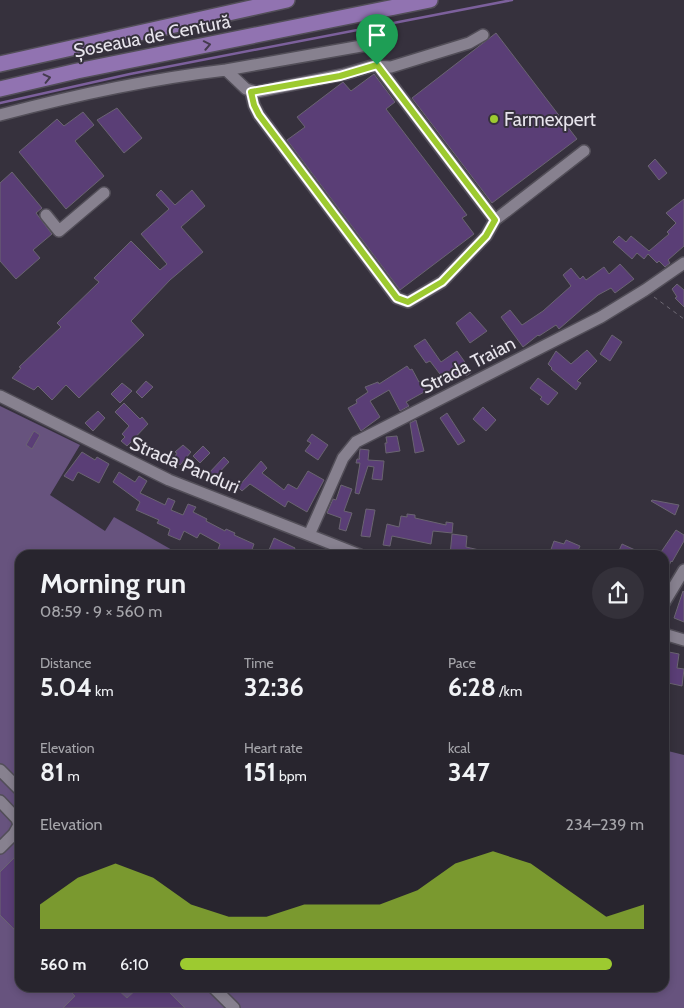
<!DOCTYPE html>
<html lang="en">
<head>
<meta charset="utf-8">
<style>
	:root { --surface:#28252e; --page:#34313a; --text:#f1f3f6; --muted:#a5a5aa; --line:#44424a; --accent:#9dca30 }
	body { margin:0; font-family:Cabin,sans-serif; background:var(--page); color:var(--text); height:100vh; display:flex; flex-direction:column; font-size:19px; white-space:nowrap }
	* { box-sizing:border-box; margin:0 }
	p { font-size:16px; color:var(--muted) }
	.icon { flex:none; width:28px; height:28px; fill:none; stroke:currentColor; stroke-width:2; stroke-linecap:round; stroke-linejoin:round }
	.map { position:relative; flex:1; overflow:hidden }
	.drawer { position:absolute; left:15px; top:550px; width:654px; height:442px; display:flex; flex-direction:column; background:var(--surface); border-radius:15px; box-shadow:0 2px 8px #0003,0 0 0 1px var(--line) }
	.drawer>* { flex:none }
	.pin { position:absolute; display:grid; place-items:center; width:42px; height:42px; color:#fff; margin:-51px -21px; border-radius:50% 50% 50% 0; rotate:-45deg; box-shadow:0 0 5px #0007 }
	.pin .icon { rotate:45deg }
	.round { display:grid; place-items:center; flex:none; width:52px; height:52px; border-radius:26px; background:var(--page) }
	.headline { display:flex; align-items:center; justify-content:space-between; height:85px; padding:0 25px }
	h1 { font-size:28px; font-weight:700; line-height:38px }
	.figures { display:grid; grid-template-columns:repeat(3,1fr); gap:8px; height:85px; padding:5px 25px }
	.figures div { display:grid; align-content:center }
	.figures b { font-size:25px; font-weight:700 }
	.figures small { font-size:14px; font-weight:400 }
	.figures p { font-size:14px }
	.chart { height:140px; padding:10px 25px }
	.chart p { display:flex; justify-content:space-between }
	.chart svg { width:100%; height:90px; margin-top:5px; fill:var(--accent); opacity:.7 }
	ul { padding:0 25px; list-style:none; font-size:16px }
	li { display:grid; grid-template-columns:80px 60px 1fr; align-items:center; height:38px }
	li i { height:12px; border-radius:6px; background:var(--accent) }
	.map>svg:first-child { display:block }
	.green { fill:#67537e }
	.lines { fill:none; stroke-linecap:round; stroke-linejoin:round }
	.stream { stroke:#7c609c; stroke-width:2.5 }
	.building { fill:#5a3e76; stroke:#6a6471 }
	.minor-casing { stroke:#524e58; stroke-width:14 }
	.major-casing { stroke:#524e58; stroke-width:18 }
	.path { stroke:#6e6974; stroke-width:1; stroke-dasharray:4 4; stroke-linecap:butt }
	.minor { stroke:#87818f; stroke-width:11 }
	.major { stroke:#9173b1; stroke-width:15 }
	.oneway { stroke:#443b4e }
	.route-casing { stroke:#fff; stroke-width:10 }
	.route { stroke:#9dca30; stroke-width:6 }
	.poi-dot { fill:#9dca30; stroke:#36313d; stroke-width:2 }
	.labels { text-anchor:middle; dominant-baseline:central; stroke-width:4; stroke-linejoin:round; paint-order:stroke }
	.street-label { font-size:19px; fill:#e7e4ec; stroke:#36313d }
	.poi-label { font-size:19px; fill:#e7e4ec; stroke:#36313d; text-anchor:start }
</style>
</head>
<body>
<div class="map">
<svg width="684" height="1008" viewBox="0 0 684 1008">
	<rect width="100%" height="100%" fill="#36313d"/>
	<path class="green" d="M 0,406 L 80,445 L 50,495 L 105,531 L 114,517 L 181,555 L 20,555 L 20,988 L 664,988 L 664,750 L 684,755 L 684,1008 L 0,1008 Z"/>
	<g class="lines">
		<path class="stream" d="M 0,103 L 130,74 L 512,0"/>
	</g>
	<path class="building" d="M 496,33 L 577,139 L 492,203 L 412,98 Z
		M 374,74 L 395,102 L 386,109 L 467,215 L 462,218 L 474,234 L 400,290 L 287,140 L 305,127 L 297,117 L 343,82 L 351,91 Z
		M 117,108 L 142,138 L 124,153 L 97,120 Z
		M 83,112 L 94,125 L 75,141 L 104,176 L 66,209 L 19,152 L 57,119 L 64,126 Z
		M 655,159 L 667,173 L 659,180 L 648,166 Z
		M 12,172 L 42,208 L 36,213 L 52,234 L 33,250 L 40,258 L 16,279 L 0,261 L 0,183 Z
		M 161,190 L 175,205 L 192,190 L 205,206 L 181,227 L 203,252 L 170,280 L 131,321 L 144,335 L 79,398 L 66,385 L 52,400 L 38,386 L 34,390 L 12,378 L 21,368 L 19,367 L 61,327 L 57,323 L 99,282 L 94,278 L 131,241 L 160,270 L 167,264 L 141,234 L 169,209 L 156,195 Z
		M 684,199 L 684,246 L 668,260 L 670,263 L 665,267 L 659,261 L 657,263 L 648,254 L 644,259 L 637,253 L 632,259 L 613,242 L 619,236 L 626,242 L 631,236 L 649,251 L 669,234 L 667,232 L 676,223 L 666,213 Z
		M 620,264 L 634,279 L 615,293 L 611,288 L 598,295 L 559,329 L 556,325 L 539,336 L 538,335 L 523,347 L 501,317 L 510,310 L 522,325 L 543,311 L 571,286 L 563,275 L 571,268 L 580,279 L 583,276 L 586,280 L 604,267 L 609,274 Z
		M 677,284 L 684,290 L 684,307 L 675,298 L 677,297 L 672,289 Z
		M 470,312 L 487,331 L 470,343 L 456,323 Z
		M 612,335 L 622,342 L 610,361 L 600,354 Z
		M 425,339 L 441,362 L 457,351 L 472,372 L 466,376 L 463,371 L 461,371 L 446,382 L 430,361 L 426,363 L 414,346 Z
		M 587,350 L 597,361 L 577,381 L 581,383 L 576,390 L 551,369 L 552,368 L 548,364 L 556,351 L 571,364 Z
		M 407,366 L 410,370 L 412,369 L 419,382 L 422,380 L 426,387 L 424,388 L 426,391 L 406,402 L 409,406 L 400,411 L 389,390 L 370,401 L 380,417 L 361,431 L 348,408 L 357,403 L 356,400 L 368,392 L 365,387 L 378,382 L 379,384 Z
		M 538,378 L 558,393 L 548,405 L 540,399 L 542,397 L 530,388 Z
		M 146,381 L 153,387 L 142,398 L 136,392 Z
		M 122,383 L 132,391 L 120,403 L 111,394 Z
		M 124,403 L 140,419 L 142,417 L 148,424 L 127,446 L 121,441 L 125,437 L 122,434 L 129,426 L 115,412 Z
		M 483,407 L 496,420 L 486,431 L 473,419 Z
		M 98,411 L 105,418 L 93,431 L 85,423 Z
		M 447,413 L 465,441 L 458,445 L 440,418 Z
		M 416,420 L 424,451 L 415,453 L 410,423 Z
		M 34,431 L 40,435 L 32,449 L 26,445 Z
		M 312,434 L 328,445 L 318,460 L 305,451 L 311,443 L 307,441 Z
		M 397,436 L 400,451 L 386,453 L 385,443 L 387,443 L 386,437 Z
		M 183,445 L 191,452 L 180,465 L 174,458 L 177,453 L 175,452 Z
		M 203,446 L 210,453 L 200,463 L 193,456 Z
		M 360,449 L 369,450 L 368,460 L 384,461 L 382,480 L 372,479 L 374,467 L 368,466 L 359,494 L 355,493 L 360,463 L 356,463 L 357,459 L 360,459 L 359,458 Z
		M 82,452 L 95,460 L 97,457 L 109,464 L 99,483 L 78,472 L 73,481 L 64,476 Z
		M 224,457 L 229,462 L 213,479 L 208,474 Z
		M 261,461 L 267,468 L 262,473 L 284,490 L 288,484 L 297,489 L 308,471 L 324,480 L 307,512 L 288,501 L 285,507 L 250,484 L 242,491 L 238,487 Z
		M 119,472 L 135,482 L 139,476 L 147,481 L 140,493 L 165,505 L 168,498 L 175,501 L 171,510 L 183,515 L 188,504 L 196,507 L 193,512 L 207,519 L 206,521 L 225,531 L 226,529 L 235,533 L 234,535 L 254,544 L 250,555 L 238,555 L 227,551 L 226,555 L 216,555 L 220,544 L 200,533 L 197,538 L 184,531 L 180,540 L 168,535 L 170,529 L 157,523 L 159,520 L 136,510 L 140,502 L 113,482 Z
		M 341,485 L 352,489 L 344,511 L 352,513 L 346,531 L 339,529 L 341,518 L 327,513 L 333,499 L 336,500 Z
		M 652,500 L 679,505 L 675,515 L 651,501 Z
		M 366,509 L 375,510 L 370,537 L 361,536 Z
		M 407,514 L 415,515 L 415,518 L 446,525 L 446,522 L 453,523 L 452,533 L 433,531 L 431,544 L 392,536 L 390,546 L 383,545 L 387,524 L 399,527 L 401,516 L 407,517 Z
		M 676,530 L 684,535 L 684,541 L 672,562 L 671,561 L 664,578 L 664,555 L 659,555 Z
		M 452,534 L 467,536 L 466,547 L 488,552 L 488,555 L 450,555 Z
		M 274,538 L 295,548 L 292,555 L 267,555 Z
		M 566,540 L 580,546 L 576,555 L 549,555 L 554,541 L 564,544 Z
		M 622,544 L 646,555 L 617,555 Z
		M 683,591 L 684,592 L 684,622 L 674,618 Z
		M 669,652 L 679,654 L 677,668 L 684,669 L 682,686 L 664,682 Z
		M 20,852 L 20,935 L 0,915 L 0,872 Z
		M 67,988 L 116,988 L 127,998 L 138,988 L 165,988 L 185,1008 L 63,1008 L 75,996 Z"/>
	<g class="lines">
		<g class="minor-casing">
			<path id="minor" d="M 377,65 L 495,220
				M 226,70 L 367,45
				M 251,92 L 254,105 L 259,115 L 397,298 L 408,302 L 442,282 L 486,236 L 495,220 L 584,151
				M 0,115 C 75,95 149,79 226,70 L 246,89 L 256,92 L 345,74 L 372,66 L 391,67 L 469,43 L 483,35
				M 46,215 L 59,231 L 104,193
				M 0,396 L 169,480 L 360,555
				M 309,535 L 343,458 L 356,442 L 601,317 L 645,290 L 684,263
				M 664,603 L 684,570
				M 664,634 L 684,640
				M 0,770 L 20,790
				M 0,801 L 17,819 L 19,825 L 14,834 L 0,848
				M 214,988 L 234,1008"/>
		</g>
		<g class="major-casing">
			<path id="major" d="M 0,64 L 287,0
				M 0,89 L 77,71 L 430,0"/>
		</g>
		<path class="path" d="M 654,297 L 684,319"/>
		<use href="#minor" class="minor"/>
		<use href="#major" class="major"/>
	</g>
	<defs><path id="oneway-chevron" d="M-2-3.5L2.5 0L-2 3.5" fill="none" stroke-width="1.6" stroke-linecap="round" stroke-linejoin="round" transform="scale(1.25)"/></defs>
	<g class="oneway">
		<use href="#oneway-chevron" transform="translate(207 45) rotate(-11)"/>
		<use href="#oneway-chevron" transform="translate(47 78) rotate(-13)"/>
	</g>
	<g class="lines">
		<g class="route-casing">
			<path id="route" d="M 377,65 L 495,220 L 486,236 L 442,282 L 408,302 L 397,298 L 259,115 L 254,105 L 251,92 L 340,76 Z"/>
		</g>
		<use href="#route" class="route"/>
	</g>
	<circle class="poi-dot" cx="494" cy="119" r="5"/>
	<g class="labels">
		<g class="street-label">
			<text transform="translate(152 36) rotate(-11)">Șoseaua de Centură</text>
			<text transform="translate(468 365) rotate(-27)">Strada Traian</text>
			<text transform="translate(185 465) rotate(23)">Strada Panduri</text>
		</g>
		<g class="poi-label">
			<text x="504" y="119">Farmexpert</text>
		</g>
	</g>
</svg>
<div class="pin" style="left:377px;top:65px;background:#1e9e55"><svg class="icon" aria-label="arrive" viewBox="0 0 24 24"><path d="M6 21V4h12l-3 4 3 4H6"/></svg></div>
<section class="drawer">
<div class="headline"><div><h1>Morning run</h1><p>08:59 · 9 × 560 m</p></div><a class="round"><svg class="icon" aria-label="share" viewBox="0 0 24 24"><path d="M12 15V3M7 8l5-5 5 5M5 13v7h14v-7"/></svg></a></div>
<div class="figures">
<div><p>Distance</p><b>5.04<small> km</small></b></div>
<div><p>Time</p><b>32:36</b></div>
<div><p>Pace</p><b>6:28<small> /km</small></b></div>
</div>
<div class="figures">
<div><p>Elevation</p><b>81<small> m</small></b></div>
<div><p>Heart rate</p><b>151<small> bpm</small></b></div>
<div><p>kcal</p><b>347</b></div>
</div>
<div class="chart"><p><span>Elevation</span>234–239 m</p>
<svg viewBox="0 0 160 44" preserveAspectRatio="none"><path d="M0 44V32L10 19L20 12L30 19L40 32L50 38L60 38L70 32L80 32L90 32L100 25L110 12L120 6L130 12L140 25L150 38L160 32V44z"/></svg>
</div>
<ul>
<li><b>560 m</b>6:10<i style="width:93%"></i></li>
</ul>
</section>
</div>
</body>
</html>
